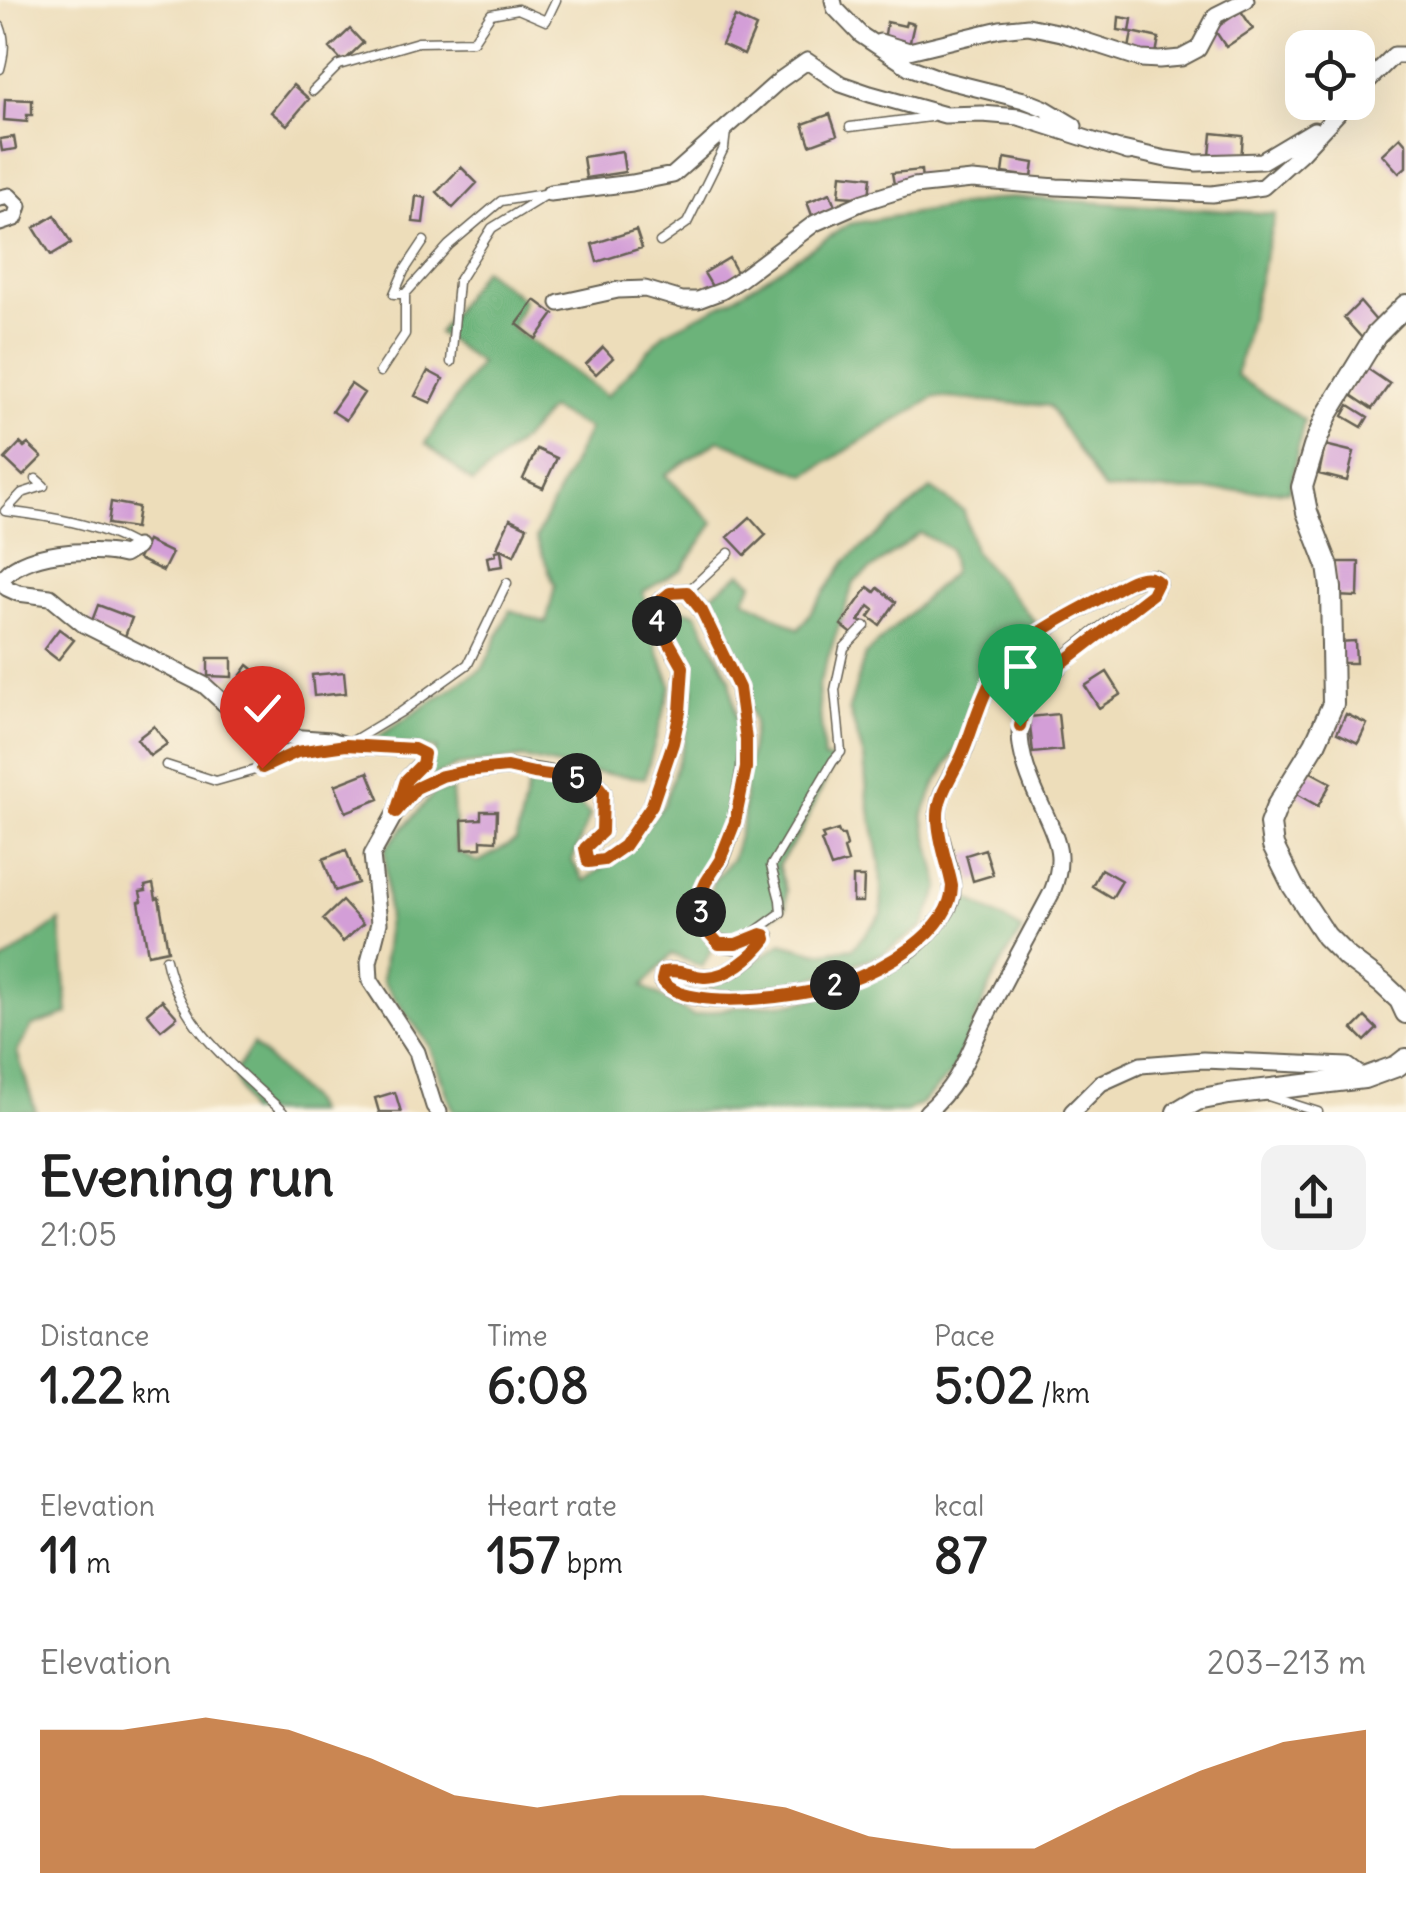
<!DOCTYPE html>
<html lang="en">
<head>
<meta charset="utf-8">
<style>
	:root { --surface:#fff; --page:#f2f2f2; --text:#222; --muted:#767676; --accent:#b45309 }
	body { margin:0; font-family:Delius,sans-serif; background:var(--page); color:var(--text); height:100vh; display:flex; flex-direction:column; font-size:38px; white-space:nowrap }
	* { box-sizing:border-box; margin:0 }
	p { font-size:32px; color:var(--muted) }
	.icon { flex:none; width:55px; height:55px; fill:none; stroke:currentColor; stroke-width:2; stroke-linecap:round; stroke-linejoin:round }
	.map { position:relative; height:1112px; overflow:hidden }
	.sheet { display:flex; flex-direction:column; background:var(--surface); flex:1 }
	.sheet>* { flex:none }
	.buttons { position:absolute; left:1285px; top:30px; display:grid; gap:20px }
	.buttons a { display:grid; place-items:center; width:90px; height:90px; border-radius:20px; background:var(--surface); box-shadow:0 10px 40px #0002; font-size:50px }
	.pin { position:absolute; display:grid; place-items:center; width:85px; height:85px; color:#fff; margin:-102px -42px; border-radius:50% 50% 50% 0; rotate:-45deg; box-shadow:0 0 10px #0007 }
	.pin .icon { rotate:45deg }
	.km { position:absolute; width:50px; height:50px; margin:-25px; border-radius:50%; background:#222; color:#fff; font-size:28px; line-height:50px; text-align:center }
	.round { display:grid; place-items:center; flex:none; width:105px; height:105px; border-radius:20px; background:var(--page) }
	.overview { display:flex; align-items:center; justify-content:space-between; height:170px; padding:0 40px }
	h1 { font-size:55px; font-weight:700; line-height:75px }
	.figures { display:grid; grid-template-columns:repeat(3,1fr); gap:15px; height:170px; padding:10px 40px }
	.figures div { display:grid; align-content:center }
	.figures b { font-size:50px; font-weight:700 }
	.figures small { font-size:28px; font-weight:400 }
	.figures p { font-size:28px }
	.chart { height:280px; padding:20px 40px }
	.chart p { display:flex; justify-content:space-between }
	.chart svg { width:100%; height:180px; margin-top:10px; fill:var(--accent); opacity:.7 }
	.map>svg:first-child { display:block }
	.forest { fill:#6cb37a; stroke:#44684b; stroke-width:2.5 }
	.building { fill:#d39ed7 }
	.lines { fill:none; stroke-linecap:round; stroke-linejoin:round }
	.lane-casing { stroke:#656053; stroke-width:11 }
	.street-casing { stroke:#656053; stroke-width:19 }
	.secondary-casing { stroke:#656053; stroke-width:24 }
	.lane { stroke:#fff; stroke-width:8 }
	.street { stroke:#fff; stroke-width:15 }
	.secondary { stroke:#fff; stroke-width:20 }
	.route-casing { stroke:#fff; stroke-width:20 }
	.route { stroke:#b45309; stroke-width:12 }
</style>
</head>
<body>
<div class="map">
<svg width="1406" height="1112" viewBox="0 0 1406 1112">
	<rect width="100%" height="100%" fill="#fcf5e5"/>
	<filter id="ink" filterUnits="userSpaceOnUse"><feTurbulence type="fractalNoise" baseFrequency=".01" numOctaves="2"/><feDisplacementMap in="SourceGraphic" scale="20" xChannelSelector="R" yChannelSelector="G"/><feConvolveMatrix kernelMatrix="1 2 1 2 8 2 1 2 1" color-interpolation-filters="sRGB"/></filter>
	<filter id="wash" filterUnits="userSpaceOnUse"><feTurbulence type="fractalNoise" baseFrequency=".0048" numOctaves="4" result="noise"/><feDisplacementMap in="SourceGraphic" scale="40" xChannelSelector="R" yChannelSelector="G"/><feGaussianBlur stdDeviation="2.25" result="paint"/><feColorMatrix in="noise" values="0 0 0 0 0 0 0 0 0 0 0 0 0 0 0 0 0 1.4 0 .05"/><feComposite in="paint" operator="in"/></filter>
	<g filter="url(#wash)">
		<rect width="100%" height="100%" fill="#edddba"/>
		<path class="forest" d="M 1011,197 L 1275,214 L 1236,376 L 1304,420 L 1289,491 L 1104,490 L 1049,406 L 935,397 L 806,475 L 719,440 L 665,475 L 714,523 L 682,569 L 643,592 L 655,643 L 671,685 L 645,778 L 580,771 L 524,758 L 457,766 L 415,785 L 437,749 L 370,742 L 483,668 L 510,610 L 546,623 L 555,586 L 536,538 L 589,429 L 550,409 L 523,439 L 473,483 L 425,443 L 480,363 L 438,333 L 483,269 L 524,300 L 512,328 L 607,396 L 664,333 L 731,300 L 849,224 Z
			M 931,489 L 964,511 L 974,551 L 1036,623 L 1002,657 L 963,739 L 935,785 L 923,816 L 940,887 L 923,927 L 882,954 L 814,978 L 732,994 L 707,988 L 740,971 L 782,943 L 818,953 L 853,948 L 882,914 L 880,862 L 867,794 L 864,758 L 849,709 L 865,655 L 953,572 L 950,549 L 920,533 L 854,582 L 818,687 L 824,759 L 836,759 L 801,832 L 778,865 L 786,890 L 786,907 L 749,932 L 724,936 L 707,906 L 713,881 L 732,859 L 743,822 L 745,789 L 754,723 L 733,650 L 703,601 L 741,573 L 753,583 L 744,599 L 799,629 L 846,561 Z
			M 681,609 L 696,613 L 730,679 L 740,742 L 727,825 L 693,892 L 712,950 L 702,967 L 672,954 L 643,986 L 693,1016 L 733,1007 L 793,1003 L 847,990 L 914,957 L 964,911 L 962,895 L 1022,930 L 996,973 L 952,1073 L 922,1103 L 905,1112 L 454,1112 L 428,1043 L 382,981 L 388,915 L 385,849 L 435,792 L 452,790 L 457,851 L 478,862 L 516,841 L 528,786 L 567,791 L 590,815 L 572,861 L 584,881 L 628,849 L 664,804 L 683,746 L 694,689 L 670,625 Z
			M 60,921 L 68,1014 L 32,1026 L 17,1052 L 36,1112 L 0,1112 L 0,963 Z
			M 253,1044 L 309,1100 L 316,1112 L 248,1112 L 234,1074 Z"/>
		<g id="blocks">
			<path class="building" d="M 1241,11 L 1253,29 L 1226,47 L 1214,29 Z
				M 735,17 L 756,27 L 744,55 L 722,45 Z
				M 1119,17 L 1132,19 L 1130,32 L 1118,30 Z
				M 887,22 L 905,26 L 906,22 L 914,24 L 909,46 L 884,40 Z
				M 350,29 L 363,43 L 343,62 L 330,48 Z
				M 1132,32 L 1159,38 L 1156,54 L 1129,49 Z
				M 293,85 L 309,99 L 287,125 L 271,112 Z
				M 5,99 L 32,100 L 32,115 L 27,115 L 27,122 L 4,120 Z
				M 830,114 L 837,135 L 810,145 L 803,124 Z
				M 1212,133 L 1243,136 L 1241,159 L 1210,156 Z
				M 14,137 L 16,149 L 2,151 L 0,139 Z
				M 1400,137 L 1406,144 L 1406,167 L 1399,173 L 1382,154 Z
				M 622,151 L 625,172 L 586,178 L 583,157 Z
				M 1005,158 L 1034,163 L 1032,177 L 1003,173 Z
				M 461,167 L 477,183 L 453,208 L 437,192 Z
				M 921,170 L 922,181 L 894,184 L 892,173 Z
				M 841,174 L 871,177 L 869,198 L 839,196 Z
				M 830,193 L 836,208 L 813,218 L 807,202 Z
				M 416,196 L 426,198 L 423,223 L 413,222 Z
				M 55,215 L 71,243 L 51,255 L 34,228 Z
				M 636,230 L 642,248 L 597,262 L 592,244 Z
				M 729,258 L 739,276 L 714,290 L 704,273 Z
				M 535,300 L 554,314 L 536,339 L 517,324 Z
				M 1360,302 L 1378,323 L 1362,338 L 1344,318 Z
				M 603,347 L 613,358 L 596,374 L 586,364 Z
				M 1365,367 L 1390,384 L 1372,409 L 1348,393 Z
				M 428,371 L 443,379 L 431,403 L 415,396 Z
				M 351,384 L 364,393 L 346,420 L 332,411 Z
				M 1349,405 L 1368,417 L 1362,427 L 1343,416 Z
				M 20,443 L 24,447 L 28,444 L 42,457 L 23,476 L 5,459 Z
				M 1325,445 L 1354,452 L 1347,481 L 1319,474 Z
				M 537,449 L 557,458 L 543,488 L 523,479 Z
				M 111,502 L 138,507 L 135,528 L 108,524 Z
				M 750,517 L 766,535 L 745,555 L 728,537 Z
				M 510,519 L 527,527 L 514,555 L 497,547 Z
				M 147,541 L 172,553 L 163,571 L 138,559 Z
				M 501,550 L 503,566 L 489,568 L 487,557 L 496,555 L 495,551 Z
				M 1336,562 L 1359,562 L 1358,597 L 1335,596 Z
				M 868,587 L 875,592 L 878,588 L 896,602 L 880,625 L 869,617 L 874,610 L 869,606 L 859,621 L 864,624 L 855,636 L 841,625 Z
				M 98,605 L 132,618 L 124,639 L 90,626 Z
				M 59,629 L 74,640 L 58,660 L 44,649 Z
				M 1355,641 L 1356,663 L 1339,663 L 1338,642 Z
				M 208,658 L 232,658 L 232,677 L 208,676 Z
				M 248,665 L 258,673 L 251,683 L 241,675 Z
				M 344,672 L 346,693 L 314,696 L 312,675 Z
				M 1107,672 L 1121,694 L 1099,708 L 1085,686 Z
				M 266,714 L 290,715 L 289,734 L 265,733 Z
				M 1058,714 L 1062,750 L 1033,753 L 1029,717 Z
				M 1346,714 L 1367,724 L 1358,743 L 1337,733 Z
				M 154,726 L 167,744 L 150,756 L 137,739 Z
				M 1307,770 L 1331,783 L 1318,806 L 1295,793 Z
				M 368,772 L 379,799 L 346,812 L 335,785 Z
				M 481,811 L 497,811 L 496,841 L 481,840 L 481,848 L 463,849 L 462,820 L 481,819 Z
				M 838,830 L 840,835 L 844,835 L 847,846 L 844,849 L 848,862 L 831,867 L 821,841 L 824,839 L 822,835 Z
				M 985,849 L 993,875 L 973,881 L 966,855 Z
				M 346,850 L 358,883 L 335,891 L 323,859 Z
				M 1101,869 L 1122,881 L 1112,898 L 1092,886 Z
				M 853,877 L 864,877 L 863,902 L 853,902 Z
				M 153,884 L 156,899 L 159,898 L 168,950 L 148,954 L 139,902 L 142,901 L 140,892 L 146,891 L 145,886 Z
				M 342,901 L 363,924 L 343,942 L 323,919 Z
				M 162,1000 L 177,1017 L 161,1030 L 147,1013 Z
				M 1365,1017 L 1377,1029 L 1365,1041 L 1353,1029 Z
				M 395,1092 L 401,1112 L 379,1112 L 375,1098 Z"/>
		</g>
	</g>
	<g filter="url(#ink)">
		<use href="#blocks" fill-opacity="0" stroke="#656053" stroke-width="2.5"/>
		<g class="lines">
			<g class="lane-casing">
				<path id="lane" d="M 0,26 C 6,41 4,54 0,69
					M 313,91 L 339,65 L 418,42 L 473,41 L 491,14 L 518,9 L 546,21 L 556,0
					M 850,127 L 930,117
					M 660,242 L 687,223 L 724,148 L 726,131
					M 405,294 L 394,294 L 404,271 L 424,241
					M 451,362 L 458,282 L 492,228 L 546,195
					M 380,372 L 405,334 L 405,294 L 449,245 L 501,201 L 550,193
					M 36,479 L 44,486 L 22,493 L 5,511 C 46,516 100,524 136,546
					M 687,592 L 729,553
					M 351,742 L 401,712 L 468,664 L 507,583
					M 166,765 L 216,781 L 262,768 L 297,752 L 338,746
					M 756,931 L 781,913 L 780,900 L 771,866 L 833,761 L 841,752 L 835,690 L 844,648 L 865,626
					M 166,959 C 180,1027 235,1067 283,1112
					M 1268,1096 L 1318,1112"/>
			</g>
			<g class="street-casing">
				<path id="street" d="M 833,0 L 835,8 L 861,35 L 909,67 L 944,80 L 1024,100 L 1044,108 L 1074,126
					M 880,42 L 909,51 L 1000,29 L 1028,26 L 1061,33 L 1141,59 L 1159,60 L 1181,58 L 1198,49 L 1216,15 L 1246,0
					M 1358,91 L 1394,55 L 1406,55
					M 1122,149 L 1166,159 L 1197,163 L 1262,161 L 1314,130
					M 550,193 L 632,183 L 673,175 L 780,80 L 807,61 L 841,84 L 870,94 L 945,115 L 982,114 L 1019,117 L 1128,152
					M 0,198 L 9,196 L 19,206 L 15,218 L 0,223
					M 559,303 L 618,290 L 645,289 L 682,300 L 698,300 L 722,291 L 738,281 L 815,223 L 863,202 L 914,186 L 972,180 L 1057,187 L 1212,194 L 1263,187 L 1301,153 L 1338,113
					M 137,547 L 124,555 C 94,547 20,551 2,580 L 7,588 L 18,593 L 50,597 L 83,624 L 204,685 L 259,735 L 331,740 L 346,745 L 414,749 L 423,754 L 422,763 L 406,780 L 396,812 L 372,855 L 379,923 L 369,962 L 370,980 L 417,1052 L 434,1106 L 439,1112
					M 396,812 L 416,789 L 441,776 L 466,771 L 507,767 L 594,781 L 603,792 L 602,832 L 585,848 L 589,862 L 604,860 L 624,846 L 652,805 L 673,743 L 680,712 L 683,667 L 656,619 L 660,601 L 671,593 L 687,592 L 702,611 L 739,688 L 746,740 L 745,768 L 735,822 L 721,860 L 706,882 L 699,900 L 702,917 L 710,934 L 719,943 L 736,945 L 761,934 L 766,936
					M 766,936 C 758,955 727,978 705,977 C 690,977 683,968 664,972 L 662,980 C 684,1014 809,996 844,983 C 864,975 887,964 905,953 C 920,943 938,925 947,909 C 964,881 932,838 939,806 C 942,787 956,769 964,751 C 973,728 979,701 992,680 C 1016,640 1059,621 1099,599 C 1115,590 1135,575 1154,578 L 1158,582 L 1152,594 C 1114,623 1029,676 1021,722 C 1016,750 1032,786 1044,811 C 1059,843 1065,859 1052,892 C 1030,934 1006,976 985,1019 C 967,1056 960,1083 927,1112
					M 1072,1112 L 1101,1083 L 1141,1065 L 1203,1060 L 1348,1066 L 1364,1078"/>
			</g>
			<g class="secondary-casing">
				<path id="secondary" d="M 1406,305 L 1376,335 L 1327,415 L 1314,447 L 1302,487 L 1307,512 L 1328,566 L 1331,588 L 1333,704 L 1315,744 L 1277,806 L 1270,824 L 1273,846 L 1293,886 L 1326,936 L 1347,957 L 1383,984 L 1400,1000 L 1406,1013
					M 1177,1112 L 1197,1100 L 1229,1094 L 1364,1078 L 1397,1066 L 1406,1059"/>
			</g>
			<use href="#lane" class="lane"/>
			<use href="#street" class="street"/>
			<use href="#secondary" class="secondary"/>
		</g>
	</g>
	<g class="lines" filter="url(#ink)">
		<g class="route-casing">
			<path id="route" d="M 262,768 L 297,752 L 346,745 L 414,749 L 424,754 L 422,764 L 406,780 L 396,812 L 416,788 L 442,776 L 466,771 L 507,767 L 534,773 L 594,781 L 603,792 L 602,832 L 585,848 L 588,862 L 604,860 L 624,846 L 652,805 L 673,743 L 680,712 L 683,667 L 656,619 L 660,601 L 670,593 L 687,592 L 702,611 L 739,688 L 746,740 L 746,768 L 735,822 L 720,860 L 706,882 L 698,900 L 702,917 L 710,934 L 719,944 L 736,944 L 761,934 L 765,935 L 766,939 C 753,956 728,978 704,977 C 689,976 681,969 664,972 L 662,980 C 685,1014 806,996 841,984 C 881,970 951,933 952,886 C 948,864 938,841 938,818 C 937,796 953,775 962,755 C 972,732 978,706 990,683 C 1013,640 1063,619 1104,596 C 1119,588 1143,569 1158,582 L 1152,594 L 1048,674 L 1025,704 L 1020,726"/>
		</g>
		<use href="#route" class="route"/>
	</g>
</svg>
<div class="buttons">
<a><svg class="icon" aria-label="locate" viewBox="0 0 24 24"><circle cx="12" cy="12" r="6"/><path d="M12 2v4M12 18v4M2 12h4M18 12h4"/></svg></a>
</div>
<div class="pin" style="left:1020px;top:726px;background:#1e9e55"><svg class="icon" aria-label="arrive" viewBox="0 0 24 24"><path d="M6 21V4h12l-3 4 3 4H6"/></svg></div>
<div class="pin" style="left:262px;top:768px;background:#d93025"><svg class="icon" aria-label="check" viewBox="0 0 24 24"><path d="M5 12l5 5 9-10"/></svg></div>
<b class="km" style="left:835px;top:985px">2</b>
<b class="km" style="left:701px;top:912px">3</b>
<b class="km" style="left:657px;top:621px">4</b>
<b class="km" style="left:577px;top:778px">5</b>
</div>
<section class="sheet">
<div class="overview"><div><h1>Evening run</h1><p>21:05</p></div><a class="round"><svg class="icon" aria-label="share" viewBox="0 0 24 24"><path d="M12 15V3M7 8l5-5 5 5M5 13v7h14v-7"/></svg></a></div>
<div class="figures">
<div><p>Distance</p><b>1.22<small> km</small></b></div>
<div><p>Time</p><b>6:08</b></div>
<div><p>Pace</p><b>5:02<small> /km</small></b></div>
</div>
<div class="figures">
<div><p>Elevation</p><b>11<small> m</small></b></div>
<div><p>Heart rate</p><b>157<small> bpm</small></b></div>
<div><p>kcal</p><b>87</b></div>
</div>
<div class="chart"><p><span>Elevation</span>203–213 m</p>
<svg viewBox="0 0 160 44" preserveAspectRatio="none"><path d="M0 44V9L10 9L20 6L30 9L40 16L50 25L60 28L70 25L80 25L90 28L100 35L110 38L120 38L130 28L140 19L150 12L160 9V44z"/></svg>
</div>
</section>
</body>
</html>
